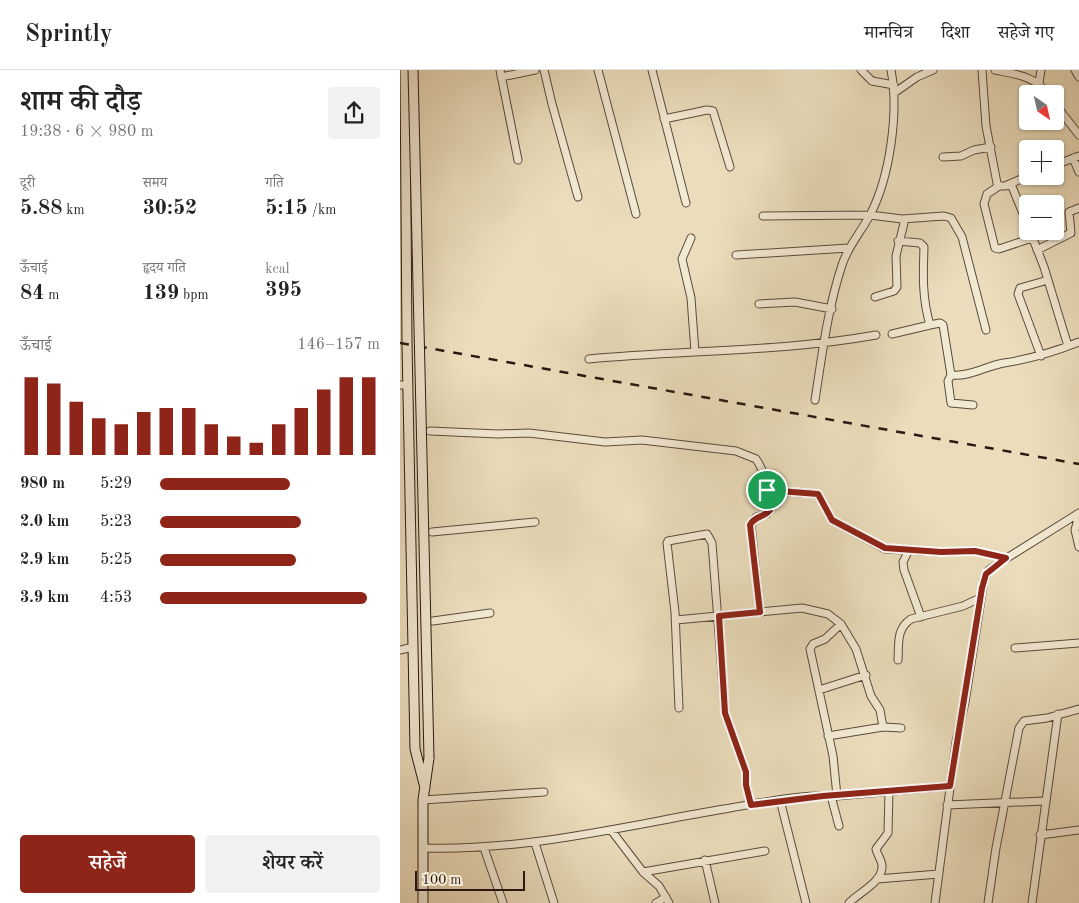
<!DOCTYPE html>
<html lang="hi">
<head>
<meta charset="utf-8">
<style>
	:root { --surface:#fff; --page:#f2f2f2; --text:#222; --muted:#767676; --line:#e0e0e0; --accent:#8f2418 }
	body { margin:0; font-family:"Old Standard TT","Noto Serif Devanagari",serif; background:var(--page); color:var(--text); height:100vh; display:flex; flex-direction:column; font-size:19px; white-space:nowrap }
	* { box-sizing:border-box; margin:0 }
	p { font-size:16px; color:var(--muted) }
	.icon { flex:none; width:28px; height:28px; fill:none; stroke:currentColor; stroke-width:2; stroke-linecap:round; stroke-linejoin:round }
	.map { position:relative; flex:1; overflow:hidden }
	.drawer { display:flex; flex-direction:column; background:var(--surface); width:400px }
	.drawer>* { flex:none }
	.needle { width:32px; rotate:146deg }
	.buttons { position:absolute; left:619px; top:15px; display:grid; gap:10px }
	.buttons a { display:grid; place-items:center; width:45px; height:45px; border-radius:5px; background:var(--surface); box-shadow:0 1px 4px #0004; font-size:25px }
	.scale { position:absolute; left:15px; bottom:12px; width:110px; box-sizing:border-box; padding-left:5px; border:2px solid #2b1912; border-top:0; font-size:14px; line-height:18px; white-space:nowrap; color:#2b1912; -webkit-text-stroke:4px #f2e9d3; paint-order:stroke }
	.pin { position:absolute; display:grid; place-items:center; width:42px; height:42px; color:#fff; margin:-21px; border:2px solid #fff; border-radius:50%; box-shadow:0 1px 5px #0007 }
	.round { display:grid; place-items:center; flex:none; width:52px; height:52px; border-radius:5px; background:var(--page) }
	.overview { display:flex; align-items:center; justify-content:space-between; height:85px; padding:0 20px }
	h1 { font-size:28px; font-weight:600; line-height:38px }
	.metrics { display:grid; grid-template-columns:repeat(3,1fr); gap:8px; height:85px; padding:5px 20px }
	.metrics div { display:grid; align-content:center }
	.metrics b { font-size:21px; font-weight:600 }
	.metrics small { font-size:14px; font-weight:400 }
	.metrics p { font-size:14px }
	.chart { height:140px; padding:10px 20px }
	.chart p { display:flex; justify-content:space-between }
	.chart svg { width:100%; height:90px; margin-top:5px; stroke:var(--accent); stroke-width:6 }
	.cta { display:flex; gap:10px; margin-top:auto; padding:10px 20px }
	.cta a { flex:1; height:58px; border-radius:5px; background:var(--accent); color:#fff; font-size:20px; font-weight:600; line-height:58px; text-align:center }
	.cta a+a { background:var(--page); color:var(--text) }
	ul { padding:0 20px; list-style:none; font-size:16px }
	li { display:grid; grid-template-columns:80px 60px 1fr; align-items:center; height:38px }
	li i { height:12px; border-radius:6px; background:var(--accent) }
	header { display:flex; align-items:center; gap:30px; box-sizing:border-box; height:70px; padding:0 25px; background:var(--surface); border-bottom:1px solid var(--line) }
	header strong { font-size:24px }
	nav { display:flex; gap:28px; margin-inline-start:auto; font-size:18px }
	main { display:flex; flex:1; min-height:0 }
	.map>svg:first-child { display:block }
	.lines { fill:none; stroke-linecap:round; stroke-linejoin:round }
	.street-casing { stroke:#5b4a3c; stroke-width:9 }
	.secondary-casing { stroke:#2b1912; stroke-width:11 }
	.street { stroke:#f2e9d3; stroke-width:7 }
	.secondary { stroke:#f2e9d3; stroke-width:9 }
	.rail { stroke:#2b1912; stroke-width:2.5; stroke-dasharray:9 9; stroke-linecap:butt }
	.secondary-bridge-casing { stroke:#2b1912; stroke-width:11; stroke-linecap:butt }
	.secondary-bridge { stroke:#f2e9d3; stroke-width:9 }
	.route-casing { stroke:#fff; stroke-width:10 }
	.route { stroke:#8f2418; stroke-width:6 }
</style>
</head>
<body>
<header>
<strong>Sprintly</strong>
<nav><a>मानचित्र</a><a>दिशा</a><a>सहेजे गए</a></nav>
</header>
<main>
<section class="drawer">
<div class="overview"><div><h1>शाम की दौड़</h1><p>19:38 · 6 × 980 m</p></div><a class="round"><svg class="icon" aria-label="share" viewBox="0 0 24 24"><path d="M12 15V3M7 8l5-5 5 5M5 13v7h14v-7"/></svg></a></div>
<div class="metrics">
<div><p>दूरी</p><b>5.88<small> km</small></b></div>
<div><p>समय</p><b>30:52</b></div>
<div><p>गति</p><b>5:15<small> /km</small></b></div>
</div>
<div class="metrics">
<div><p>ऊँचाई</p><b>84<small> m</small></b></div>
<div><p>हृदय गति</p><b>139<small> bpm</small></b></div>
<div><p>kcal</p><b>395</b></div>
</div>
<div class="chart"><p><span>ऊँचाई</span>146–157 m</p>
<svg viewBox="0 0 160 44" preserveAspectRatio="none"><path d="M5 44V6M15 44V9M25 44V18M35 44V26M45 44V29M55 44V23M65 44V21M75 44V21M85 44V29M95 44V35M105 44V38M115 44V29M125 44V21M135 44V12M145 44V6M155 44V6"/></svg>
</div>
<ul>
<li><b>980 m</b>5:29<i style="width:59%"></i></li>
<li><b>2.0 km</b>5:23<i style="width:64%"></i></li>
<li><b>2.9 km</b>5:25<i style="width:62%"></i></li>
<li><b>3.9 km</b>4:53<i style="width:94%"></i></li>
</ul>
<div class="cta"><a>सहेजें</a><a>शेयर करें</a></div>
</section>
<div class="map">
<svg width="679" height="833" viewBox="0 0 679 833">
	<rect width="100%" height="100%" fill="#ebddbc"/>
	<filter id="stains"><feTurbulence type="fractalNoise" baseFrequency=".004" numOctaves="4"/><feColorMatrix values="0 0 0 0 .2 0 0 0 0 .09 0 0 0 0 .02 0 0 0 .5 -.17"/></filter>
	<radialGradient id="worn" r=".72"><stop offset=".6" stop-color="#630" stop-opacity="0"/><stop offset="1" stop-color="#630" stop-opacity=".3"/></radialGradient>
	<g class="lines">
		<g class="street-casing">
			<path id="street" d="M 100,0 L 118,90
				M 144,0 L 152,34 L 178,127
				M 198,0 L 236,144
				M 252,0 L 286,133
				M 461,0 L 472,11 L 494,15
				M 582,0 L 586,56 L 597,113 L 599,116 L 605,116 L 628,106
				M 595,0 C 615,4 635,6 648,24
				M 675,0 L 679,7
				M 101,7 L 135,0
				M 639,13 L 641,0
				M 494,23 L 517,7 L 533,0
				M 655,34 L 679,65
				M 264,49 L 307,40 L 313,41 L 330,97
				M 543,87 L 561,86 L 574,80 L 591,77
				M 673,88 L 679,102
				M 655,95 L 679,86
				M 611,114 L 628,156
				M 599,116 L 587,124 L 584,134 L 595,178 L 599,179 L 632,168
				M 363,146 L 470,145 L 502,149 L 504,153 L 496,186 L 497,217 L 494,221 L 475,227
				M 502,149 L 544,146 L 551,148 L 562,167 L 586,260
				M 630,161 L 644,197 L 668,276
				M 291,168 L 282,189 L 291,228 L 295,282
				M 498,171 L 520,173 L 524,177 C 523,204 522,228 530,255 L 540,253 L 543,255 L 551,305 C 570,307 586,296 604,293 C 630,289 654,282 679,272
				M 637,180 L 671,163 L 669,142 L 679,138
				M 336,185 L 449,178
				M 359,234 L 395,232 L 432,239
				M 492,264 L 530,255
				M 641,286 L 618,224 L 620,218 L 648,210
				M 189,289 C 285,280 381,282 476,265
				M 551,305 L 548,311 L 551,333 L 573,335
				M 0,315 L 8,315
				M 415,330 C 422,285 428,237 442,195 C 448,176 461,162 470,145 C 490,107 499,42 491,0
				M 30,361 L 98,364 L 129,363 L 205,372 L 242,370 L 336,381 L 356,389 C 363,399 375,433 367,444 L 356,447 L 351,455 L 360,542
				M 367,421 L 418,424 L 432,450 L 485,479 L 541,482 L 575,481 L 606,488
				M 679,446 L 675,460 L 679,477
				M 32,462 L 135,452
				M 509,480 L 503,492 L 504,500 L 521,547
				M 276,550 L 402,538 L 428,544 L 441,554 L 456,579 L 471,626 L 480,640 L 483,657
				M 33,551 L 90,543
				M 615,578 L 679,573
				M 0,580 L 13,577
				M 498,590 C 499,574 496,559 511,549 L 563,536 L 580,528
				M 419,620 L 466,605
				M 279,638 L 275,542 L 267,473 L 268,471 L 307,464 L 312,473 L 325,643 L 346,702 L 346,715 L 351,735
				M 428,666 L 483,657 L 501,658
				M 431,726 L 439,756
				M 437,726 L 550,716
				M 23,730 L 144,722
				M 380,730 L 406,833
				M 547,735 L 645,731
				M 211,760 L 243,802 L 365,781
				M 640,765 L 679,760
				M 135,773 L 154,833
				M 24,778 C 126,781 224,756 324,739 C 361,733 400,724 437,726 L 433,686 L 410,579 L 413,574 L 425,569 L 441,554
				M 84,778 L 103,833
				M 305,790 L 315,833
				M 243,802 L 259,816 L 269,833
				M 477,809 L 539,804
				M 256,833 L 266,827
				M 449,833 C 458,823 481,813 482,798 C 483,791 477,785 476,779 L 488,763 L 489,721
				M 535,833 L 556,672 L 565,632 L 584,510 L 589,500 L 599,493 L 679,443
				M 588,833 L 596,778 L 619,658 L 624,651 L 647,648 L 679,639
				M 632,833 L 658,644"/>
		</g>
		<g class="secondary-casing">
			<path id="secondary" d="M 5,0 L 7,274 L 15,679 L 25,718
				M 23,833 L 23,730 L 29,688"/>
		</g>
		<use href="#street" class="street"/>
		<use href="#secondary" class="secondary"/>
		<path class="rail" d="M 0,273 L 679,394"/>
		<g class="secondary-bridge-casing">
			<path id="secondary-bridge" d="M 13,0 L 29,688"/>
		</g>
		<use href="#secondary-bridge" class="secondary-bridge"/>
	</g>
	<g class="lines">
		<g class="route-casing">
			<path id="route" d="M 367,420 L 418,424 L 432,450 L 485,478 L 541,482 L 575,481 L 606,488 L 586,504 L 582,518 L 550,716 L 423,726 L 351,735 L 346,715 L 346,702 L 325,643 L 319,546 L 360,542 L 350,455 C 355,445 364,448 370,440 Z"/>
		</g>
		<use href="#route" class="route"/>
	</g>
	<rect width="100%" height="100%" filter="url(#stains)"/>
	<rect width="100%" height="100%" fill="url(#worn)"/>
</svg>
<div class="buttons">
<a><svg class="needle" viewBox="-14 -14 28 28"><path d="M0-13l5 13h-10z" fill="#e53935"/><path d="M0 13l5-13h-10z" fill="#767676"/></svg></a>
<a>+</a>
<a>−</a>
</div>
<div class="scale">100 m</div>
<div class="pin" style="left:367px;top:420px;background:#1e9e55"><svg class="icon" aria-label="arrive" viewBox="0 0 24 24"><path d="M6 21V4h12l-3 4 3 4H6"/></svg></div>
</div>
</main>
</body>
</html>
